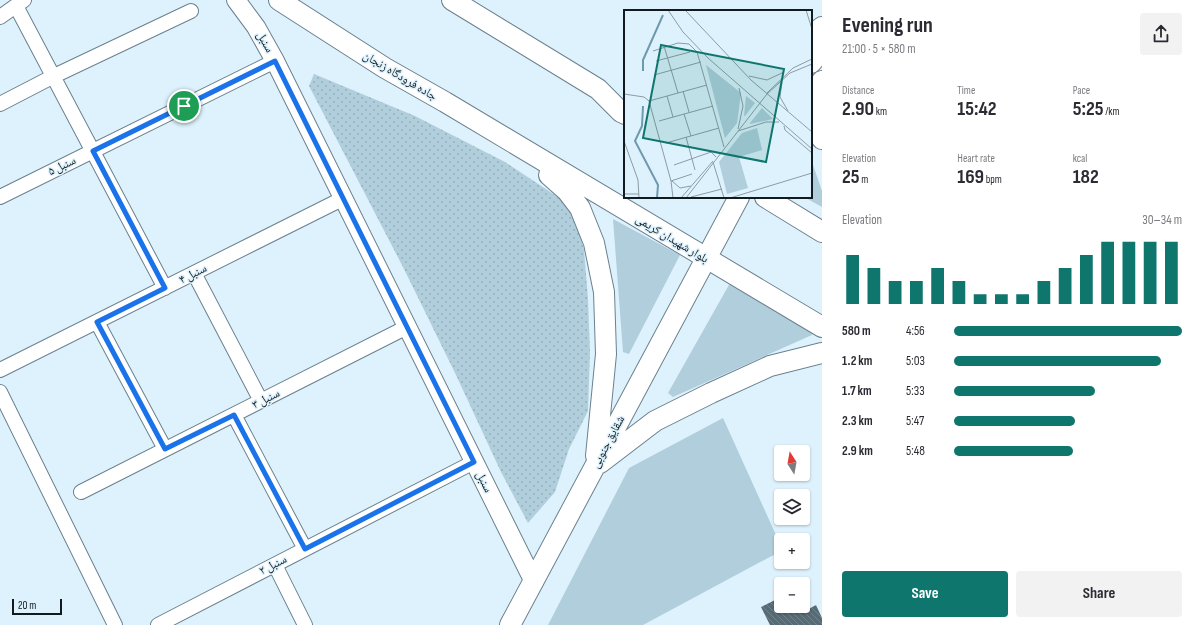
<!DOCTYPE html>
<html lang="en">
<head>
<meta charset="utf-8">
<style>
	:root { --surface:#fff; --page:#f2f2f3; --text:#2b2b33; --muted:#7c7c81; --accent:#0f766e }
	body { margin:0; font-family:"Sofia Sans Condensed","Noto Naskh Arabic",sans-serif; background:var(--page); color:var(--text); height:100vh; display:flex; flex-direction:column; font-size:15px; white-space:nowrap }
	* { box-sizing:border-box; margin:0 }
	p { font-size:13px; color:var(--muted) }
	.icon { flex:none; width:22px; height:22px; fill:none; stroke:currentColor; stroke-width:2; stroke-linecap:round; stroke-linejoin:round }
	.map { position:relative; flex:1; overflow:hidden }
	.sheet { display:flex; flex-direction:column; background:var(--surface); width:380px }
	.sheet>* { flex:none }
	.needle { width:26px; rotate:349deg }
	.tools { position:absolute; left:774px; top:445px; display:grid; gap:8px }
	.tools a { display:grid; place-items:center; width:36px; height:36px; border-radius:4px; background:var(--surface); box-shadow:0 1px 3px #0004; font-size:20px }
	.scale { position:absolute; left:12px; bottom:10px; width:50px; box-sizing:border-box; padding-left:4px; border:2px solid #111b1f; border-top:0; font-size:11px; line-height:14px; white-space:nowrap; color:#111b1f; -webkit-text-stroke:3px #def2fd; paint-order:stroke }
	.pin { position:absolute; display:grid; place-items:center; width:34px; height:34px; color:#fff; margin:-17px; border:2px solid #fff; border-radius:50%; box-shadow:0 1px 4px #0007 }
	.round { display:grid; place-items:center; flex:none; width:42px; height:42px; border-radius:4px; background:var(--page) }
	.headline { display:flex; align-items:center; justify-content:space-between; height:68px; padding:0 20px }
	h1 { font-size:22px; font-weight:700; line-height:30px }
	.metrics { display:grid; grid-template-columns:repeat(3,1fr); gap:6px; height:68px; padding:4px 20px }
	.metrics div { display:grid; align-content:center }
	.metrics b { font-size:20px; font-weight:700 }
	.metrics small { font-size:11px; font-weight:400 }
	.metrics p { font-size:11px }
	.chart { height:112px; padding:8px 20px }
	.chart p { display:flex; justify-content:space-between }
	.chart svg { width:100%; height:72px; margin-top:4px; stroke:var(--accent); stroke-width:6 }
	.primary-button { display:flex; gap:8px; margin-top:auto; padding:8px 20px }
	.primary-button a { flex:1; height:46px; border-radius:4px; background:var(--accent); color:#fff; font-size:16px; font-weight:700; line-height:46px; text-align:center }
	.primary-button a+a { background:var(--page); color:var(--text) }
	ul { padding:0 20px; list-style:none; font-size:13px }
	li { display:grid; grid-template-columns:64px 48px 1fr; align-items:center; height:30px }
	li i { height:10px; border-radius:5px; background:var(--accent) }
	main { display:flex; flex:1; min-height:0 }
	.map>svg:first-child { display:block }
	.grass { fill:url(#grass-dots) }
	.park { fill:#b0cedc }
	.building { fill:url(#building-back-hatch) }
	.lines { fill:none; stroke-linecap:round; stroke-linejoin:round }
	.minor-casing { stroke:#6a818d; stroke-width:16 }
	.tertiary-casing { stroke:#6a818d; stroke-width:20 }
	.secondary-casing { stroke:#6a818d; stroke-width:22 }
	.minor { stroke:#fff; stroke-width:14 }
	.tertiary { stroke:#fff; stroke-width:18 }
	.secondary { stroke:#fff; stroke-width:20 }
	.route-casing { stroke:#fff; stroke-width:8 }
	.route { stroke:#1a73e8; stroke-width:5 }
	.labels { text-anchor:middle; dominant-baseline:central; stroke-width:3; stroke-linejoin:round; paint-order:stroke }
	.street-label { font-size:12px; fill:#111b1f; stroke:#def2fd }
	.inset-river { fill:none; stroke:#6f99ae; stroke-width:2 }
	.inset-road { fill:none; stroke:#8c9ca4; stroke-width:1 }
	.view { fill:#0f766e; fill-opacity:0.15; stroke:#0f766e; stroke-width:2 }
	.inset-edge { fill:none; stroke:#111b1f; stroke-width:2 }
</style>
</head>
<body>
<main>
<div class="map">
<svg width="822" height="625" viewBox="0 0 822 625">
	<defs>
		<pattern id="grass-dots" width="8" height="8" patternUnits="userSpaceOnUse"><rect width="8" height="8" fill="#b0cedc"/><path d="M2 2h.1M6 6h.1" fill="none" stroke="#96b0bc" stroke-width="1.8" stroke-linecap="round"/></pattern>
		<pattern id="building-back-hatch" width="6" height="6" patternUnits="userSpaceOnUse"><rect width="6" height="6" fill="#556b76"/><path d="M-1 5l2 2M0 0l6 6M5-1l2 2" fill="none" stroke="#73838b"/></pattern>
	</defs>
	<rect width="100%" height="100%" fill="#def2fd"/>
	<path class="grass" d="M 314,74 L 415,116 L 505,162 L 573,207 L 584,250 L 588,299 L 590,352 L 588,411 L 569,449 L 555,492 L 528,523 L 501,472 L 456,375 L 404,269 L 309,86 Z"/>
	<path class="park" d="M 811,159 L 822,191 L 822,207 L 804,197 L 811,197 Z
		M 613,219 L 680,255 L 629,354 L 623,352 Z
		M 730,283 L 812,330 L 812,335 L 673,397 L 668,393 Z
		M 723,418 L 781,546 L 781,551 L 643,625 L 548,625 L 629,468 Z"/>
	<path class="building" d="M 781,597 L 781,606 L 800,606 L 803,612 L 816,605 L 822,618 L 822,625 L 770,625 L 761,607 Z"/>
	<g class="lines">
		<g class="minor-casing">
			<path id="minor" d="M 16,6 L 165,288
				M 0,17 L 24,0
				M 0,104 L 54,76 L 191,11
				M 0,197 L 275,61
				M 194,273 L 261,401
				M 97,322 L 165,449
				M 0,370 L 344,198
				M 0,392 L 115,625
				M 234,415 L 305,549
				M 81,492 L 407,327
				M 275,565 L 305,625
				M 158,625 L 474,462"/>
		</g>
		<g class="tertiary-casing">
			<path id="tertiary" d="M 236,0 L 256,27 L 275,61 L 534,582"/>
		</g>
		<g class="secondary-casing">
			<path id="secondary" d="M 279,0 L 385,68 L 445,102 L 822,327
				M 452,0 L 598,89 L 621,112 L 625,114
				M 811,36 L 822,27
				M 811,63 L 822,50
				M 811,96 L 822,81
				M 822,100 L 820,127 L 822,139
				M 549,175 L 567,191 L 580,208 L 594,243 L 604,292 L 606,354 L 596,456
				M 765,197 L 822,232
				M 600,463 L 655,421 L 711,393 L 770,366 L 822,353
				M 510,625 L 739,197"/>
		</g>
		<use href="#minor" class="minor"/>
		<use href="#tertiary" class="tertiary"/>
		<use href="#secondary" class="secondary"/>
	</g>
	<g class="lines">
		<g class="route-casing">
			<path id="route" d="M 275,61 L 474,462 L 305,549 L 234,415 L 165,449 L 97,322 L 165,288 L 93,151 Z"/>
		</g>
		<use href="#route" class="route"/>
	</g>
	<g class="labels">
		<g class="street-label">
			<text transform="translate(265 42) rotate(60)">سنبل</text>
			<text transform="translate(400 76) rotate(31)">جاده فرودگاه زنجان</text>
			<text transform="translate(62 166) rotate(-26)">سنبل ۵</text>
			<text transform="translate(672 239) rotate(31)">بلوار شهیدان کریمی</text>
			<text transform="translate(193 274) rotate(-27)">سنبل ۴</text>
			<text transform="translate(266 399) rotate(-27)">سنبل ۳</text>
			<text transform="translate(608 442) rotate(-62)">شقایق جنوبی</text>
			<text transform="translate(484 482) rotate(64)">سنبل</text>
			<text transform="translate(273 565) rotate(-27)">سنبل ۲</text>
		</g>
	</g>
	<g transform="translate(624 10)">
		<rect width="188" height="188" fill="#def2fd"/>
		<path d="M 82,55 L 117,83 L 113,113 L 101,128 Z" fill="#b0cedc"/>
		<path d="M 122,86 L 131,93 L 121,106 L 120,106 ZM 138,98 L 149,109 L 126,114 L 126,113 ZM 133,118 L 138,140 L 115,147 L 124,178 L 103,184 L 95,152 L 118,123 Z" fill="#b0cedc"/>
		<path class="inset-river" d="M 19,61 L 19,50 L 39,5M 19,96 L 18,116 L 11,131 L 34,175 L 33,188"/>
		<path class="inset-road" d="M 44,0 L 59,22 L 84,48 L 188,139M 61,0 L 127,70 L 188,122M 182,0 L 188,19M 40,36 L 54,83M 29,41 L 54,33 L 65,34 L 73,42 L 100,137M 32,51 L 66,42M 30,65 L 77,52M 125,66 L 143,70 L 160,62M 158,72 L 156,87 L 164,101M 59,81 L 65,102M 143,83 L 169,58 L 188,49M 0,84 L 20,87 L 25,91 L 47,171 L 49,188M 43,86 L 49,107M 25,91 L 83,75M 60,104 L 67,126M 35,111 L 89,96M 160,116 L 161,120 L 188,143M 114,119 L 119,96 L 115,78M 114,121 L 142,112 L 155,112M 62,127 L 71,160M 0,131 L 14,170 L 15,188M 42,133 L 95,118M 89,152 L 100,188M 50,155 L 87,142 L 92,147M 47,171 L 68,164M 48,171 L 56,178 L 67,176M 0,184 L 15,184M 67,187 L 98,179M 57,188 L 89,151M 62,188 L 143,84 L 166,63 L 188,54M 106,188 L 188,163"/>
		<path class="view" d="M 37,35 L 160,59 L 142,152 L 19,128 Z"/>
		<rect width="188" height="188" class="inset-edge"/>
	</g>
</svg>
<div class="tools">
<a><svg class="needle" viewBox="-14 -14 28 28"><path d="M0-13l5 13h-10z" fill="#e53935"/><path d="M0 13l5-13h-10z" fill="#7c7c81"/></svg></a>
<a><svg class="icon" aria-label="layers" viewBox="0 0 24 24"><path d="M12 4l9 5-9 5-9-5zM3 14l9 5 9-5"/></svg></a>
<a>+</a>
<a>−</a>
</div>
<div class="scale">20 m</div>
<div class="pin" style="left:184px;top:106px;background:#1e9e55"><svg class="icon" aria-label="arrive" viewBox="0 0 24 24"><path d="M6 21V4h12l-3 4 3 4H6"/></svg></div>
</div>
<section class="sheet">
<div class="headline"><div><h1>Evening run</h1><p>21:00 · 5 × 580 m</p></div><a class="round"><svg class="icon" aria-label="share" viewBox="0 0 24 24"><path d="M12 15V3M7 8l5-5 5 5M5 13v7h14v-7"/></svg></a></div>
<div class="metrics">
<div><p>Distance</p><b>2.90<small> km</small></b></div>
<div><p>Time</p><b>15:42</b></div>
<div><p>Pace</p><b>5:25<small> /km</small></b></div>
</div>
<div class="metrics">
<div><p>Elevation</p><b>25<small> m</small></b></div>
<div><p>Heart rate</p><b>169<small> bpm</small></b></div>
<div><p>kcal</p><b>182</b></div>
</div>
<div class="chart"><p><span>Elevation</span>30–34 m</p>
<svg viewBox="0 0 160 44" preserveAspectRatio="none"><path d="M5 44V14M15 44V22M25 44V30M35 44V30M45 44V22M55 44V30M65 44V38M75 44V38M85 44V38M95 44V30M105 44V22M115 44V14M125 44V6M135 44V6M145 44V6M155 44V6"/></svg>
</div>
<ul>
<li><b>580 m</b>4:56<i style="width:100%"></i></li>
<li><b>1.2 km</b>5:03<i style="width:91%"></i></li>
<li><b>1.7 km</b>5:33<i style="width:62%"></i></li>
<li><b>2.3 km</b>5:47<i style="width:53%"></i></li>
<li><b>2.9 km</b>5:48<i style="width:52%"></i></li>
</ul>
<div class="primary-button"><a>Save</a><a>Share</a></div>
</section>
</main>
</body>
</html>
